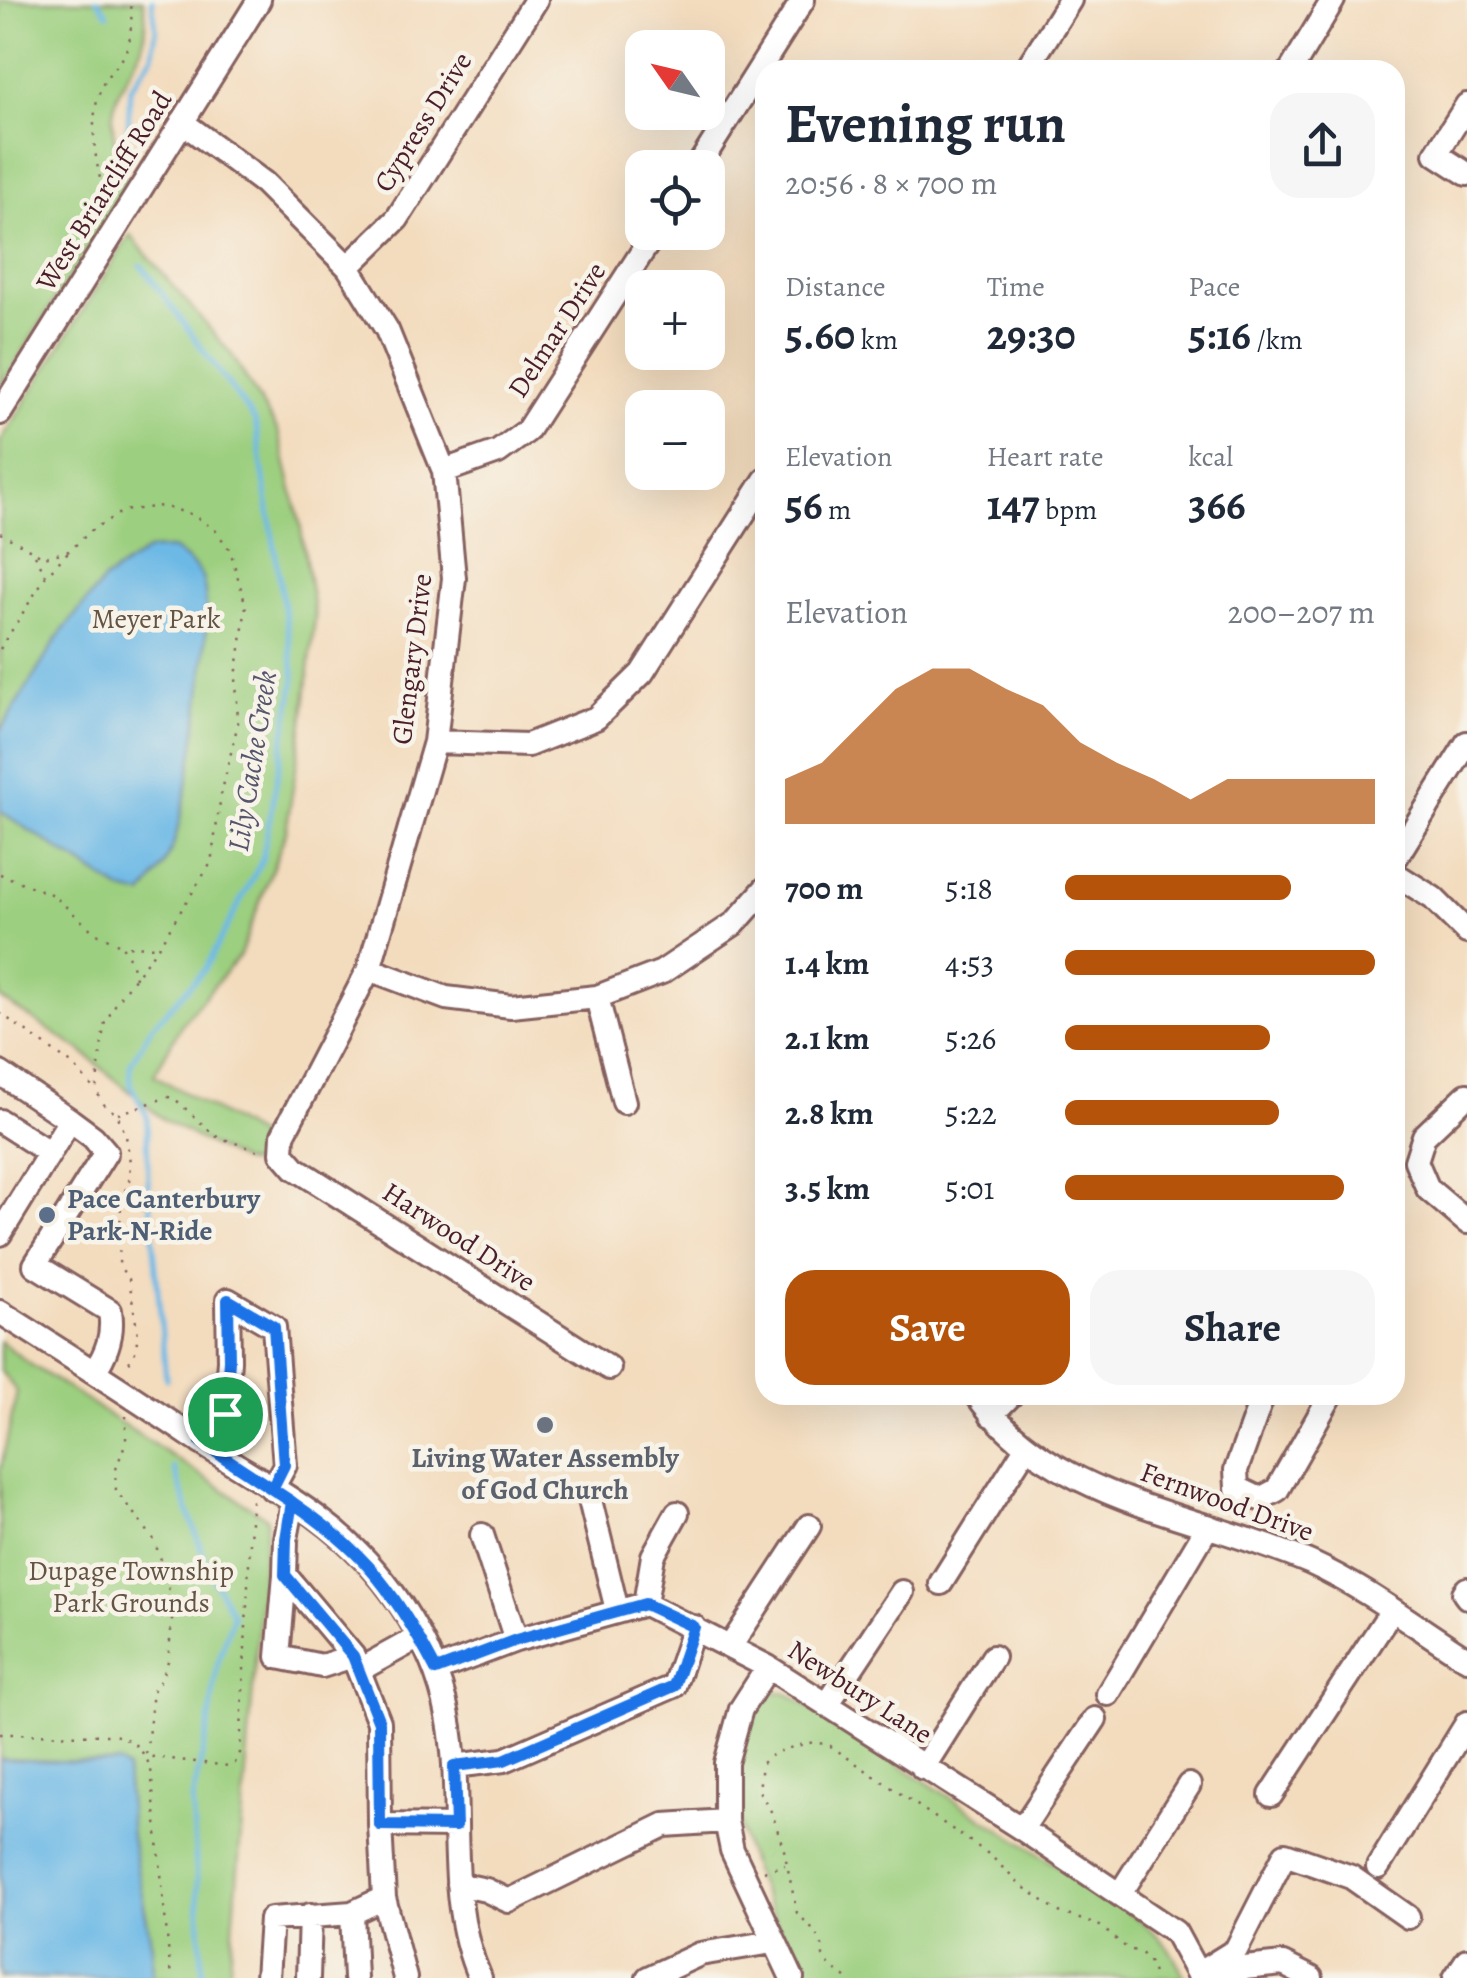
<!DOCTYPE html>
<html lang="en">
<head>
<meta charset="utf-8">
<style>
	:root { --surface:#fff; --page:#f6f6f7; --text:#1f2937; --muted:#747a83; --accent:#b45309 }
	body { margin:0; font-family:Alegreya,serif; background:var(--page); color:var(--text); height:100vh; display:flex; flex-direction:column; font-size:38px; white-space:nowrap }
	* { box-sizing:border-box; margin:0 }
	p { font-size:32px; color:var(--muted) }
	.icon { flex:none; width:55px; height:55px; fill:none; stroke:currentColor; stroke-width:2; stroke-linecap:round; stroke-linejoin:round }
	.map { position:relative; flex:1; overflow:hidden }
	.details { position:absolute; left:755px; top:60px; width:650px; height:1345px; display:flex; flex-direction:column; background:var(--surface); border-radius:30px; box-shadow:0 10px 40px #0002 }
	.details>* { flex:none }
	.needle { width:65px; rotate:304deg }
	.controls { position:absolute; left:625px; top:30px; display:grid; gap:20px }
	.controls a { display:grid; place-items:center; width:100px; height:100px; border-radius:20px; background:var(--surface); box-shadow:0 10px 40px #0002; font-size:50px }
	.pin { position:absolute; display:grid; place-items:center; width:85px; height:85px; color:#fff; margin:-42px; border:5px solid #fff; border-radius:50%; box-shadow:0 2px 10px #0007 }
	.round { display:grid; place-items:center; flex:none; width:105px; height:105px; border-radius:30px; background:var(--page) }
	.head { display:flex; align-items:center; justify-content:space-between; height:170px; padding:0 30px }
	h1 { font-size:55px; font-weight:600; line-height:75px }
	.metrics { display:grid; grid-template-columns:repeat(3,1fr); gap:15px; height:170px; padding:10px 30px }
	.metrics div { display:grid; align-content:center }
	.metrics b { font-size:42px; font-weight:600 }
	.metrics small { font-size:28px; font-weight:400 }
	.metrics p { font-size:28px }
	.chart { height:280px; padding:20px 30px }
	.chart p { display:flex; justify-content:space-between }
	.chart svg { width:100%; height:180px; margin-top:10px; fill:var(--accent); opacity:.7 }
	.action { display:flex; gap:20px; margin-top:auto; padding:20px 30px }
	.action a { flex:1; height:115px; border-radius:30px; background:var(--accent); color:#fff; font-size:40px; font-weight:600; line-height:115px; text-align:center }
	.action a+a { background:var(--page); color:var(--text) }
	ul { padding:0 30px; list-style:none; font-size:32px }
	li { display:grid; grid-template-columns:160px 120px 1fr; align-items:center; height:75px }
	li i { height:25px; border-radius:12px; background:var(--accent) }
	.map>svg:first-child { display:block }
	.green { fill:#9ccf7f; stroke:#737755; stroke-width:2.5 }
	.water { fill:#6db9e6; stroke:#5c6c88; stroke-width:2.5 }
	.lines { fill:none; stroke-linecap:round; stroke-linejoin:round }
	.stream { stroke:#6db9e6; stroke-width:5 }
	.minor-casing { stroke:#85615e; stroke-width:28 }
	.path { stroke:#85615e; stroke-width:2.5; stroke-dasharray:2.5 8; stroke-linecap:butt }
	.minor { stroke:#fff; stroke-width:22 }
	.route-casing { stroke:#fff; stroke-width:20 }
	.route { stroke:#1a73e8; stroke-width:12 }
	.service-dot { fill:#5c6f8a; stroke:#f7f3e8; stroke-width:4 }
	.worship-dot { fill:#6b7280; stroke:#f7f3e8; stroke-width:4 }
	.labels { text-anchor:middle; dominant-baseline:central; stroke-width:9; stroke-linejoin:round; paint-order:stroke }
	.street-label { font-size:28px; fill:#4a1f2b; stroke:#f7f3e8 }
	.park-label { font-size:28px; fill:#635444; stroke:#f7f3e8 }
	.service-label { font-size:28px; font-weight:bold; fill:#4e5e75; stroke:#f7f3e8; text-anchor:start }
	.worship-label { font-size:28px; font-weight:bold; fill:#5b616d; stroke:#f7f3e8 }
	.water-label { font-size:30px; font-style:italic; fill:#56556c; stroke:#f7f3e8 }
</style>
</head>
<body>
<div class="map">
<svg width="1467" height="1978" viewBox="0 0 1467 1978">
	<rect width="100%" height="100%" fill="#f7f3e8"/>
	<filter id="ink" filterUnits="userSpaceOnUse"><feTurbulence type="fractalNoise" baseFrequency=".01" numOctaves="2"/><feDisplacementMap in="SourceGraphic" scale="20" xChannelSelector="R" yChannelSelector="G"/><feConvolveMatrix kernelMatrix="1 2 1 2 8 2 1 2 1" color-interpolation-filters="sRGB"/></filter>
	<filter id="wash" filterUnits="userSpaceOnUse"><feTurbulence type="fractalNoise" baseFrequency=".0048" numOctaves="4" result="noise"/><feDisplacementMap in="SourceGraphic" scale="40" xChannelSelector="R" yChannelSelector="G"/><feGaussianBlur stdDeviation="2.25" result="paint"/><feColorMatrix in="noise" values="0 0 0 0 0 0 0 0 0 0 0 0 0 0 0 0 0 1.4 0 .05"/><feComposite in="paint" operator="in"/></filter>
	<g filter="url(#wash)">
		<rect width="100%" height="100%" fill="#f3dcbe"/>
		<path class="green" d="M 0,0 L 143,0 C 156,57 118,70 113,114 C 110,136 122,164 127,185 L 0,388 Z
			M 130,235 L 232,355 L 278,431 L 300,523 L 315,617 L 303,723 L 286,832 L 240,955 L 183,1022 L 154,1075 L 269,1142 L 278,1168 L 242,1162 L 164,1120 L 80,1050 L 0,998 L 0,442 Z
			M 0,1341 L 27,1362 L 267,1518 L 229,1978 L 0,1978 L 0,1472 L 17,1392 L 0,1370 Z
			M 771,1692 L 785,1692 L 1119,1905 C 1151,1928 1169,1941 1185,1978 L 803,1978 C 775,1916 730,1846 737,1775 C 738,1762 742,1750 746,1737 C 750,1721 756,1700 771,1692 Z"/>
		<path class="water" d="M 173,549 C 182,557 196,565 201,575 C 218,618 189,795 174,842 C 168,862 155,879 143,895 L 121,890 L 0,811 L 0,731 L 60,634 L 104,580 L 148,550 Z
			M 0,1759 L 118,1763 L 126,1769 L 131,1837 L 152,1947 L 153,1978 L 7,1978 L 0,1975 Z"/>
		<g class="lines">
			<path class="stream" d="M 97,0 L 108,14
				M 127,152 L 130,88 L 153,55 L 156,29 L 152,0
				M 141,265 L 255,421 L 295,679 L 262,860 L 205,969 L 151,1028 L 130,1065 L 131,1086 L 147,1116 L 148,1181 L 166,1379
				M 174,1468 L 208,1570 L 233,1615 L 217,1666 L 209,1724 L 192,1801 L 203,1978"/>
		</g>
	</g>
	<g filter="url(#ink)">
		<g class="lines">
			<g class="minor-casing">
				<path id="minor" d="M 1026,70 L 1070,0
					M 1291,70 L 1333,0
					M 1467,105 L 1436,154 L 1467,174
					M 182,122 L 264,183 L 348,267 L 387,330 L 444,471 L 454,578 L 435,742 L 369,969 L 283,1135 L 282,1153 L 295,1168 L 609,1368
					M 697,168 L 803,0
					M 348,267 L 397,219 L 536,0
					M 0,413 L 259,0
					M 444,471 L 498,452 L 527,431 L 655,232
					M 435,742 L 528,745 L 596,718 L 642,673 L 765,480
					M 1395,859 L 1467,743
					M 1395,874 L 1433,898 L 1467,932
					M 369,969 L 446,998 L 511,1006 L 597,997 L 662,972 L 735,923 L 765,889
					M 597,997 L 624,1102
					M 0,1073 L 70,1120 L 0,1234
					M 1467,1095 L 1424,1136 L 1416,1161 L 1428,1189 L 1467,1222
					M 70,1120 L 93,1137 L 106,1152 L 35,1265 L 110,1311 C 114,1334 107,1353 94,1372
					M 0,1121 L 50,1153
					M 0,1312 C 68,1355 136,1399 203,1444 C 241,1469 282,1491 318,1518 C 382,1565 433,1638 448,1716 C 465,1803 443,1896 480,1978
					M 977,1395 C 1054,1503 1197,1513 1311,1563 C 1366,1588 1416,1627 1467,1659
					M 1263,1395 L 1236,1470 L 1237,1488 L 1260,1499 L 1277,1490 L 1331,1395
					M 991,1415 L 1011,1395
					M 201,1443 L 225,1414 L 229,1360 L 228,1300 L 274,1327 L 285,1465 L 272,1489
					M 590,1500 L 617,1610
					M 293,1502 L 286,1539 L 285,1575 L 353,1656 L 379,1722 L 380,1825
					M 482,1535 L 516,1640
					M 285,1575 L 278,1657 L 322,1666 L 353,1656
					M 941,1583 L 1025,1449
					M 1467,1589 L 1464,1593 L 1467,1597
					M 645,1604 L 653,1556 L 677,1513
					M 730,1647 L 809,1526
					M 768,1667 L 741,1709 L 726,1763 L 726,1821 L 732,1850 L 792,1978
					M 359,1670 L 419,1637
					M 436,1670 L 516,1640 L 645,1604 L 768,1667 L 1022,1829 L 1175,1932 L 1200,1978
					M 1108,1694 L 1208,1526
					M 827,1705 L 902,1592
					M 454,1766 L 504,1760 L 674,1686 L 694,1627
					M 923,1768 L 993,1657
					M 1271,1795 L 1392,1610
					M 1022,1829 L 1095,1719
					M 1378,1867 L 1467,1723
					M 458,1884 L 486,1890 L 509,1901 L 664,1825 L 726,1821
					M 1120,1894 L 1189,1785
					M 384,1898 L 405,1978
					M 1207,1972 L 1283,1964 L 1311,1978
					M 1199,1973 L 1236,1950 L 1285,1854 L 1351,1877 L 1408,1917
					M 267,1978 L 271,1919 L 352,1913
					M 308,1978 L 310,1915
					M 355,1978 L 352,1913 L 384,1898 L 380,1825 L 456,1826
					M 648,1978 L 700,1954 L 773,1942
					M 1455,1978 L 1467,1960"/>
			</g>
			<path class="path" d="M 105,198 C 95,162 86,115 105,80 C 108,74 116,68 120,62 C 132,45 132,20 131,0
				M 0,533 L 44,557 L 69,551 L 92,530 L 123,511 L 162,506 L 194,515 L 216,531 L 230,550 L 246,606 L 236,677 L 238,723 L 221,795 L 211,863 L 158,947 L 119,998 L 104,1025 L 96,1091 L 105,1106 L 117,1114 L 126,1136 L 130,1162 L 129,1182 L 121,1199 L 119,1266 L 129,1279 L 138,1335 L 135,1352 L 126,1368
				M 35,555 L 46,575
				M 0,649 L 46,576 L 68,552
				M 0,874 L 53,895 L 93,931 L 122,946
				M 135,978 L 131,961 L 122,946 L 158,947
				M 0,1013 L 73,1065 L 95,1090
				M 118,1114 L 168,1097 L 174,1098 L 215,1136 L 264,1153
				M 126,1416 L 126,1441 L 115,1472 L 116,1491 L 153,1538 L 167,1576 L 172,1620 L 168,1661 L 163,1676 L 153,1691 L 146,1756 L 229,1766 L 235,1763 L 240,1753 L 252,1500
				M 0,1734 L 113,1735 C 133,1739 143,1749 151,1769 L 171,1978
				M 764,1871 L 785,1865
				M 846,1978 L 831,1968 L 823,1956 L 822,1945 L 814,1930 L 797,1913 L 784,1850 L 772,1813 L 759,1791 L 762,1763 L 774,1753 L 796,1746 L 814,1742 L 829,1745 L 990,1855 L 1019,1884 L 1059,1912 L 1100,1926 L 1128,1949 L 1140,1952 L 1148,1959 L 1156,1978"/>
			<use href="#minor" class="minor"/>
		</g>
	</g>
	<g class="lines" filter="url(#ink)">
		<g class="route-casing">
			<path id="route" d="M 225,1414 L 201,1442 L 292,1502 L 286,1539 L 285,1575 L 353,1656 L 379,1722 L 380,1825 L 456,1826 L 454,1766 L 504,1760 L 674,1686 L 694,1627 L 645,1604 L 516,1640 L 436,1670 C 389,1581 357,1543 272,1489 L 284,1465 L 274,1327 L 228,1300 L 229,1360 L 225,1414"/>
		</g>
		<use href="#route" class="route"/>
	</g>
	<circle class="service-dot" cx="47" cy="1215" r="10"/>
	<circle class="worship-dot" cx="545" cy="1425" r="10"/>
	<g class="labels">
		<g class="street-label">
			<text transform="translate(423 122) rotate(-58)">Cypress Drive</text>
			<text transform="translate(104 191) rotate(-58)">West Briarcliff Road</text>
			<text transform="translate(557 330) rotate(-57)">Delmar Drive</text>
			<text transform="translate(412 659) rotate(-83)">Glengary Drive</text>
			<text transform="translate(459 1237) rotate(33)">Harwood Drive</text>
			<text transform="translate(1227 1502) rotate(20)">Fernwood Drive</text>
			<text transform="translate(860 1692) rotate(33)">Newbury Lane</text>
		</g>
		<g class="park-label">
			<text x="156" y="619">Meyer Park</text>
			<text x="131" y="1571">Dupage Township<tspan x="131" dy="32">Park Grounds</tspan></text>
		</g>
		<g class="service-label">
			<text x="67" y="1199">Pace Canterbury<tspan x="67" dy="32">Park-N-Ride</tspan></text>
		</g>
		<g class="worship-label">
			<text x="545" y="1458">Living Water Assembly<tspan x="545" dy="32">of God Church</tspan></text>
		</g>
		<g class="water-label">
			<text transform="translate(252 761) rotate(-81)">Lily Cache Creek</text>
		</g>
	</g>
</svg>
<div class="controls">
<a><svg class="needle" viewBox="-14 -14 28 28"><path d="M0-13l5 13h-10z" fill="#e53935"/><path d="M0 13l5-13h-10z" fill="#747a83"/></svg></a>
<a><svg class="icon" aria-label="locate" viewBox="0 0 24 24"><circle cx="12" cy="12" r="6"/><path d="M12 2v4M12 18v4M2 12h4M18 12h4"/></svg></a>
<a>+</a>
<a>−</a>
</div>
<div class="pin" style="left:225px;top:1414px;background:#1e9e55"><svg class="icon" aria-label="arrive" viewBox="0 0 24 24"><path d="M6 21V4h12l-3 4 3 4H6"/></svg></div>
<section class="details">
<div class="head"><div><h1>Evening run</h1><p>20:56 · 8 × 700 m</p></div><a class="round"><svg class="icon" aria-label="share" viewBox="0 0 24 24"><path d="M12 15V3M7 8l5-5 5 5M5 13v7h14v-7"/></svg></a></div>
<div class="metrics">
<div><p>Distance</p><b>5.60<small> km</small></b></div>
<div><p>Time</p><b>29:30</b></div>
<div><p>Pace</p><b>5:16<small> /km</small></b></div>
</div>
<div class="metrics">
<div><p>Elevation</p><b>56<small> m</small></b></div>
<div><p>Heart rate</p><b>147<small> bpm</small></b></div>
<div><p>kcal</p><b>366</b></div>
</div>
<div class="chart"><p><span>Elevation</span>200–207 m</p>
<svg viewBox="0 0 160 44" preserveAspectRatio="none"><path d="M0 44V33L10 29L20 20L30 11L40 6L50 6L60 11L70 15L80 24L90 29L100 33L110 38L120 33L130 33L140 33L150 33L160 33V44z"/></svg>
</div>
<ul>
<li><b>700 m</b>5:18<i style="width:73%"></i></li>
<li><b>1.4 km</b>4:53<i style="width:100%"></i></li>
<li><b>2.1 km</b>5:26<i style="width:66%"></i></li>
<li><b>2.8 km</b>5:22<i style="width:69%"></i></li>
<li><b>3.5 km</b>5:01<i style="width:90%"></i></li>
</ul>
<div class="action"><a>Save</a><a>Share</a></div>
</section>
</div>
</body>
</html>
